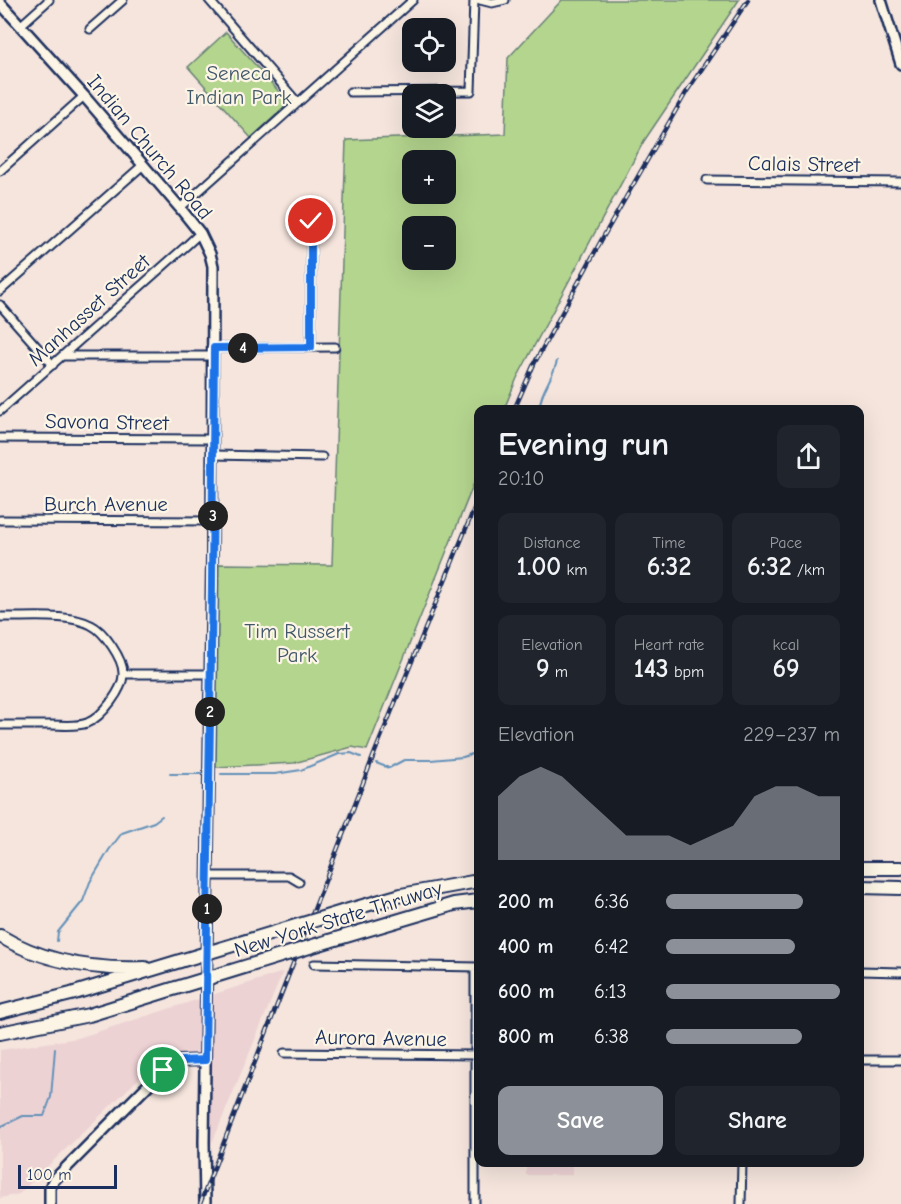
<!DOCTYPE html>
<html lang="en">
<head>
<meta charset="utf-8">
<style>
	:root { --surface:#171b24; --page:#20242c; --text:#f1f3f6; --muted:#9ea1a6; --accent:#8c9099 }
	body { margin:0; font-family:"Comic Neue",sans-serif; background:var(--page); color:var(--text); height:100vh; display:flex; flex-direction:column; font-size:22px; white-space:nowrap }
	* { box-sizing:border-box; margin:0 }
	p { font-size:20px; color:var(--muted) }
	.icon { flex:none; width:33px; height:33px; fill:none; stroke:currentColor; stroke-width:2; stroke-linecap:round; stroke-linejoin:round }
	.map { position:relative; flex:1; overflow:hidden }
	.panel { position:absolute; left:474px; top:405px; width:390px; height:762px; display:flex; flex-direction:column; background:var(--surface); border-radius:12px; box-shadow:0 6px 24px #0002 }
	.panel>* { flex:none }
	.buttons { position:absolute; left:402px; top:18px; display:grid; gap:12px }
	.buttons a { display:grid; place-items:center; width:54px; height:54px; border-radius:12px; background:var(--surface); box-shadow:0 6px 24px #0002; font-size:30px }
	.scale { position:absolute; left:18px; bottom:15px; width:99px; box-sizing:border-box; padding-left:6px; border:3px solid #1b2f5e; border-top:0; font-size:16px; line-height:21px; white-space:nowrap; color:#1b2f5e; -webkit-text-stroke:4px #fcf5e5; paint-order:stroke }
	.pin { position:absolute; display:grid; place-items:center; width:51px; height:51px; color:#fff; margin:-26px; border:3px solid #fff; border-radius:50%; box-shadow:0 2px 6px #0007 }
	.km { position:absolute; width:30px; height:30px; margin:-15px; border-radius:50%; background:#222; color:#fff; font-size:16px; line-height:30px; text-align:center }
	.round { display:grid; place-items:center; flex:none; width:63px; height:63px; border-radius:12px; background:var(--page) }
	.summary { display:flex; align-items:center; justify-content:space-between; height:102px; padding:0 24px }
	h1 { font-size:33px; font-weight:700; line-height:45px }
	.metrics { display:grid; grid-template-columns:repeat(3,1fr); gap:9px; height:102px; padding:6px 24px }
	.metrics div { display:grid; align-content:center; border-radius:12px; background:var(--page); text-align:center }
	.metrics b { font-size:26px; font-weight:700 }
	.metrics small { font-size:16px; font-weight:400 }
	.metrics p { font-size:16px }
	.chart { height:168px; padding:12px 24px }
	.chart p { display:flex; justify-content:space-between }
	.chart svg { width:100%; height:108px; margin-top:6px; fill:var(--accent); opacity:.7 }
	.primary-button { display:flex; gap:12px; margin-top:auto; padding:12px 24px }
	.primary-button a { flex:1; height:69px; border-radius:12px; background:var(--accent); color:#fff; font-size:24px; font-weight:700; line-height:69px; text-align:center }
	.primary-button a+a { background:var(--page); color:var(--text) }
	ul { padding:0 24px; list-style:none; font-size:20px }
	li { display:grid; grid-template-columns:96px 72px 1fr; align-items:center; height:45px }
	li i { height:15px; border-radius:8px; background:var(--accent) }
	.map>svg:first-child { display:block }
	.built { fill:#edd2d4 }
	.green { fill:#b4d58e; stroke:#688276; stroke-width:1.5; fill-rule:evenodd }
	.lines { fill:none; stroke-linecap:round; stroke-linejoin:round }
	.stream { stroke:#6491b9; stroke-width:2 }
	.street-casing { stroke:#1b2f5e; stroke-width:11 }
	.secondary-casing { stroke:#1b2f5e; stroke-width:14 }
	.highway-casing { stroke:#1b2f5e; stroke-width:16 }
	.street { stroke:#fcf5e5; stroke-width:7 }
	.secondary { stroke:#fcf5e5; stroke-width:9 }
	.highway { stroke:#fcf5e5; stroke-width:12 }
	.rail-casing { stroke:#1b2f5e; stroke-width:4.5 }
	.rail { stroke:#fcf5e5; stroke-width:2; stroke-dasharray:7; stroke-linecap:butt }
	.highway-bridge-casing { stroke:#1b2f5e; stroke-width:16; stroke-linecap:butt }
	.highway-bridge { stroke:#fcf5e5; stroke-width:12 }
	.route-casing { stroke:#fff; stroke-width:12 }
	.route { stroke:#1a73e8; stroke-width:8 }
	.labels { text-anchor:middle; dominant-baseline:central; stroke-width:4.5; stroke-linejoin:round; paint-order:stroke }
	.park-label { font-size:21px; fill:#41586a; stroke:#fcf5e5 }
	.street-label { font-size:21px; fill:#1b2f5e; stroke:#fcf5e5 }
</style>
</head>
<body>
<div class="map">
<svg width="901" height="1204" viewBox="0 0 901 1204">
	<rect width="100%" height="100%" fill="#f5e5dd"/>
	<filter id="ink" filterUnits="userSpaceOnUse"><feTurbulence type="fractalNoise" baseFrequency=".0167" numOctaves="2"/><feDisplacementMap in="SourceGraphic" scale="12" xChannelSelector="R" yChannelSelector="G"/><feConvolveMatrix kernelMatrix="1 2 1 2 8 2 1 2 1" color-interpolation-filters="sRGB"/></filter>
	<g filter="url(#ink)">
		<path class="built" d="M 283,972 L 210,1148 L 212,1053 L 157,1061 L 19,1194 L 0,1198 L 0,1050 L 78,1038 Z
			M 526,1163 L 572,1163 L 572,1175 L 526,1175 Z"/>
		<path class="green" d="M 562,0 L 739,0 L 644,141 L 517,378 L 504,409 L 478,410 L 478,473 L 367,750 L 352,747 L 294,763 L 216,767 L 219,564 L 332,565 L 346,140 L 505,134 L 508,58 ZM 446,160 L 446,194 L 412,194 L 412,160 ZM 412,226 L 446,226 L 446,260 L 412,260 Z
			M 226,32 L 289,103 L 251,138 L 188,67 Z"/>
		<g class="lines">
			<path class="stream" d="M 539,410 C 540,392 553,378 557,361
				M 376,763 L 389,768 L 404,760 L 431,760 L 463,757 L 478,752
				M 170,774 L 203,774
				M 221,774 L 275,774 L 301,770 L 339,754 L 351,753 L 361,757
				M 57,941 L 58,932 L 83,901 L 90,882 L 109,850 L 122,833 L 154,822 L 162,816
				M 0,1127 L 23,1116 L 44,1116 L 51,1097 L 55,1049"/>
			<g class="street-casing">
				<path id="street" d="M 209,0 L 298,103
					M 480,0 L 492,3 L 505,0
					M 20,26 L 49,0
					M 90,29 L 123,0
					M 350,92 L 471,91 L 474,0
					M 0,171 L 84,96
					M 707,180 L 901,182
					M 180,208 L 413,0
					M 311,221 L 311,347
					M 0,291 L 143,165
					M 0,305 L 53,365
					M 214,348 L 335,347
					M 63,356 L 214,356
					M 0,411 L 186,246 L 200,233
					M 0,438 L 213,439
					M 213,455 L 322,457
					M 0,520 L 213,521
					M 0,617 C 25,618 69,613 91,625 C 104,631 123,659 123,673 C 124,689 102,717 87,723 C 76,727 62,725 51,725 C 34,725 17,725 0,725
					M 124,674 L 211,674
					M 208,876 L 289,876 L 299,882
					M 314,964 L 478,967
					M 860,971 L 901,972
					M 284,1053 L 476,1055
					M 860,1060 L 901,1060
					M 475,1204 L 475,967
					M 741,1204 L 742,1162"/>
			</g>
			<g class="secondary-casing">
				<path id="secondary" d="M 881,0 L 901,64
					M 0,3 L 84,96 L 180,208 L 200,233 L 210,254 L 213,266 L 212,556 L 204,1142 L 205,1204
					M 50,1204 L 50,1188 L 53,1181 L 163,1070 L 171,1063 L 180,1061 L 205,1060"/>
			</g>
			<g class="highway-casing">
				<path id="highway" d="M 860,868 L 901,868
					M 860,887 L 901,888
					M 342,912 L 401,895 L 478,881
					M 0,936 C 43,962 96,970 145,968
					M 329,941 L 454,904 L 478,901
					M 0,1012 L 71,994 L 180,961
					M 0,1033 L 89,1015 L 176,988"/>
			</g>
			<use href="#street" class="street"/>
			<use href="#secondary" class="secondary"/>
			<use href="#highway" class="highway"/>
			<g class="rail-casing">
				<path id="rail" d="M 514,410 L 534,364 L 602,239 L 687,91 L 748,0
					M 200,1204 L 375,752 L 478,499"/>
			</g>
			<use href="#rail" class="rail"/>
			<g class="highway-bridge-casing">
				<path id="highway-bridge" d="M 180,961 L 342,912
					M 176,988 L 329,941"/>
			</g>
			<use href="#highway-bridge" class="highway-bridge"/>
		</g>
	</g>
	<g class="lines" filter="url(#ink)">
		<g class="route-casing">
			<path id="route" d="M 163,1070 L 171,1063 L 180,1061 L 205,1060 L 212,584 L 214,348 L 311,347 L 311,221"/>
		</g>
		<use href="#route" class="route"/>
	</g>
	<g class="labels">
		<g class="park-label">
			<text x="239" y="73">Seneca<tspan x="239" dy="24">Indian Park</tspan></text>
			<text x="297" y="631">Tim Russert<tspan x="297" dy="24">Park</tspan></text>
		</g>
		<g class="street-label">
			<text transform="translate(150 147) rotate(50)">Indian Church Road</text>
			<text transform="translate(804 164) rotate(1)">Calais Street</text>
			<text transform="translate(89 310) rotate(-42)">Manhasset Street</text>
			<text transform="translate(107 422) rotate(1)">Savona Street</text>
			<text x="106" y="504">Burch Avenue</text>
			<text transform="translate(338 919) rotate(-17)">New York State Thruway</text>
			<text transform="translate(381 1038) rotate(1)">Aurora Avenue</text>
		</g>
	</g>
</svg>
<div class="buttons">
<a><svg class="icon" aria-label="locate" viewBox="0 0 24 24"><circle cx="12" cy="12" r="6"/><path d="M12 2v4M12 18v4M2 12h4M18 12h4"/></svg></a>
<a><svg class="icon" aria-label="layers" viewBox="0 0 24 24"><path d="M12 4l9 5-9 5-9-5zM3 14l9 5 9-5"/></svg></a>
<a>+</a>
<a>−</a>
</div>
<div class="scale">100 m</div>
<div class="pin" style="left:163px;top:1070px;background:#1e9e55"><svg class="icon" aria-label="arrive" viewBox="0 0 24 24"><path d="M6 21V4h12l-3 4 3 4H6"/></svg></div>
<div class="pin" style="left:311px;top:221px;background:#d93025"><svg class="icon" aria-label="check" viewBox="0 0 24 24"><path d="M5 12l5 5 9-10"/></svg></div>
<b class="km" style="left:207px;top:909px">1</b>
<b class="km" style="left:210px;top:712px">2</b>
<b class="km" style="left:213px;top:516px">3</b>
<b class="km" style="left:243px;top:348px">4</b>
<section class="panel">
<div class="summary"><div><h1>Evening run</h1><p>20:10</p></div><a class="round"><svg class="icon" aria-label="share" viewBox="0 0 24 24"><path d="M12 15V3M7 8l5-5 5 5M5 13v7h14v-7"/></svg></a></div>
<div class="metrics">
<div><p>Distance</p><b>1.00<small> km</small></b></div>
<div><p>Time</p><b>6:32</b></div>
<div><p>Pace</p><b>6:32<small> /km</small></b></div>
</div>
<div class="metrics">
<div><p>Elevation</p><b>9<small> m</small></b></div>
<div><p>Heart rate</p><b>143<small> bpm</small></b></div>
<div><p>kcal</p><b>69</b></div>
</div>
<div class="chart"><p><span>Elevation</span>229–237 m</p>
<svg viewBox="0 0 160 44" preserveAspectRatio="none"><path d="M0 44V18L10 10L20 6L30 10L40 18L50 26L60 34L70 34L80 34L90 38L100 34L110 30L120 18L130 14L140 14L150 18L160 18V44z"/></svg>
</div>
<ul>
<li><b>200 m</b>6:36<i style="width:79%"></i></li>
<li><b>400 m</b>6:42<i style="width:74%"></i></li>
<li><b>600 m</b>6:13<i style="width:100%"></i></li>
<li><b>800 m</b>6:38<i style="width:78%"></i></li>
</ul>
<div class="primary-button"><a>Save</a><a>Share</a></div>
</section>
</div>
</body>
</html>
